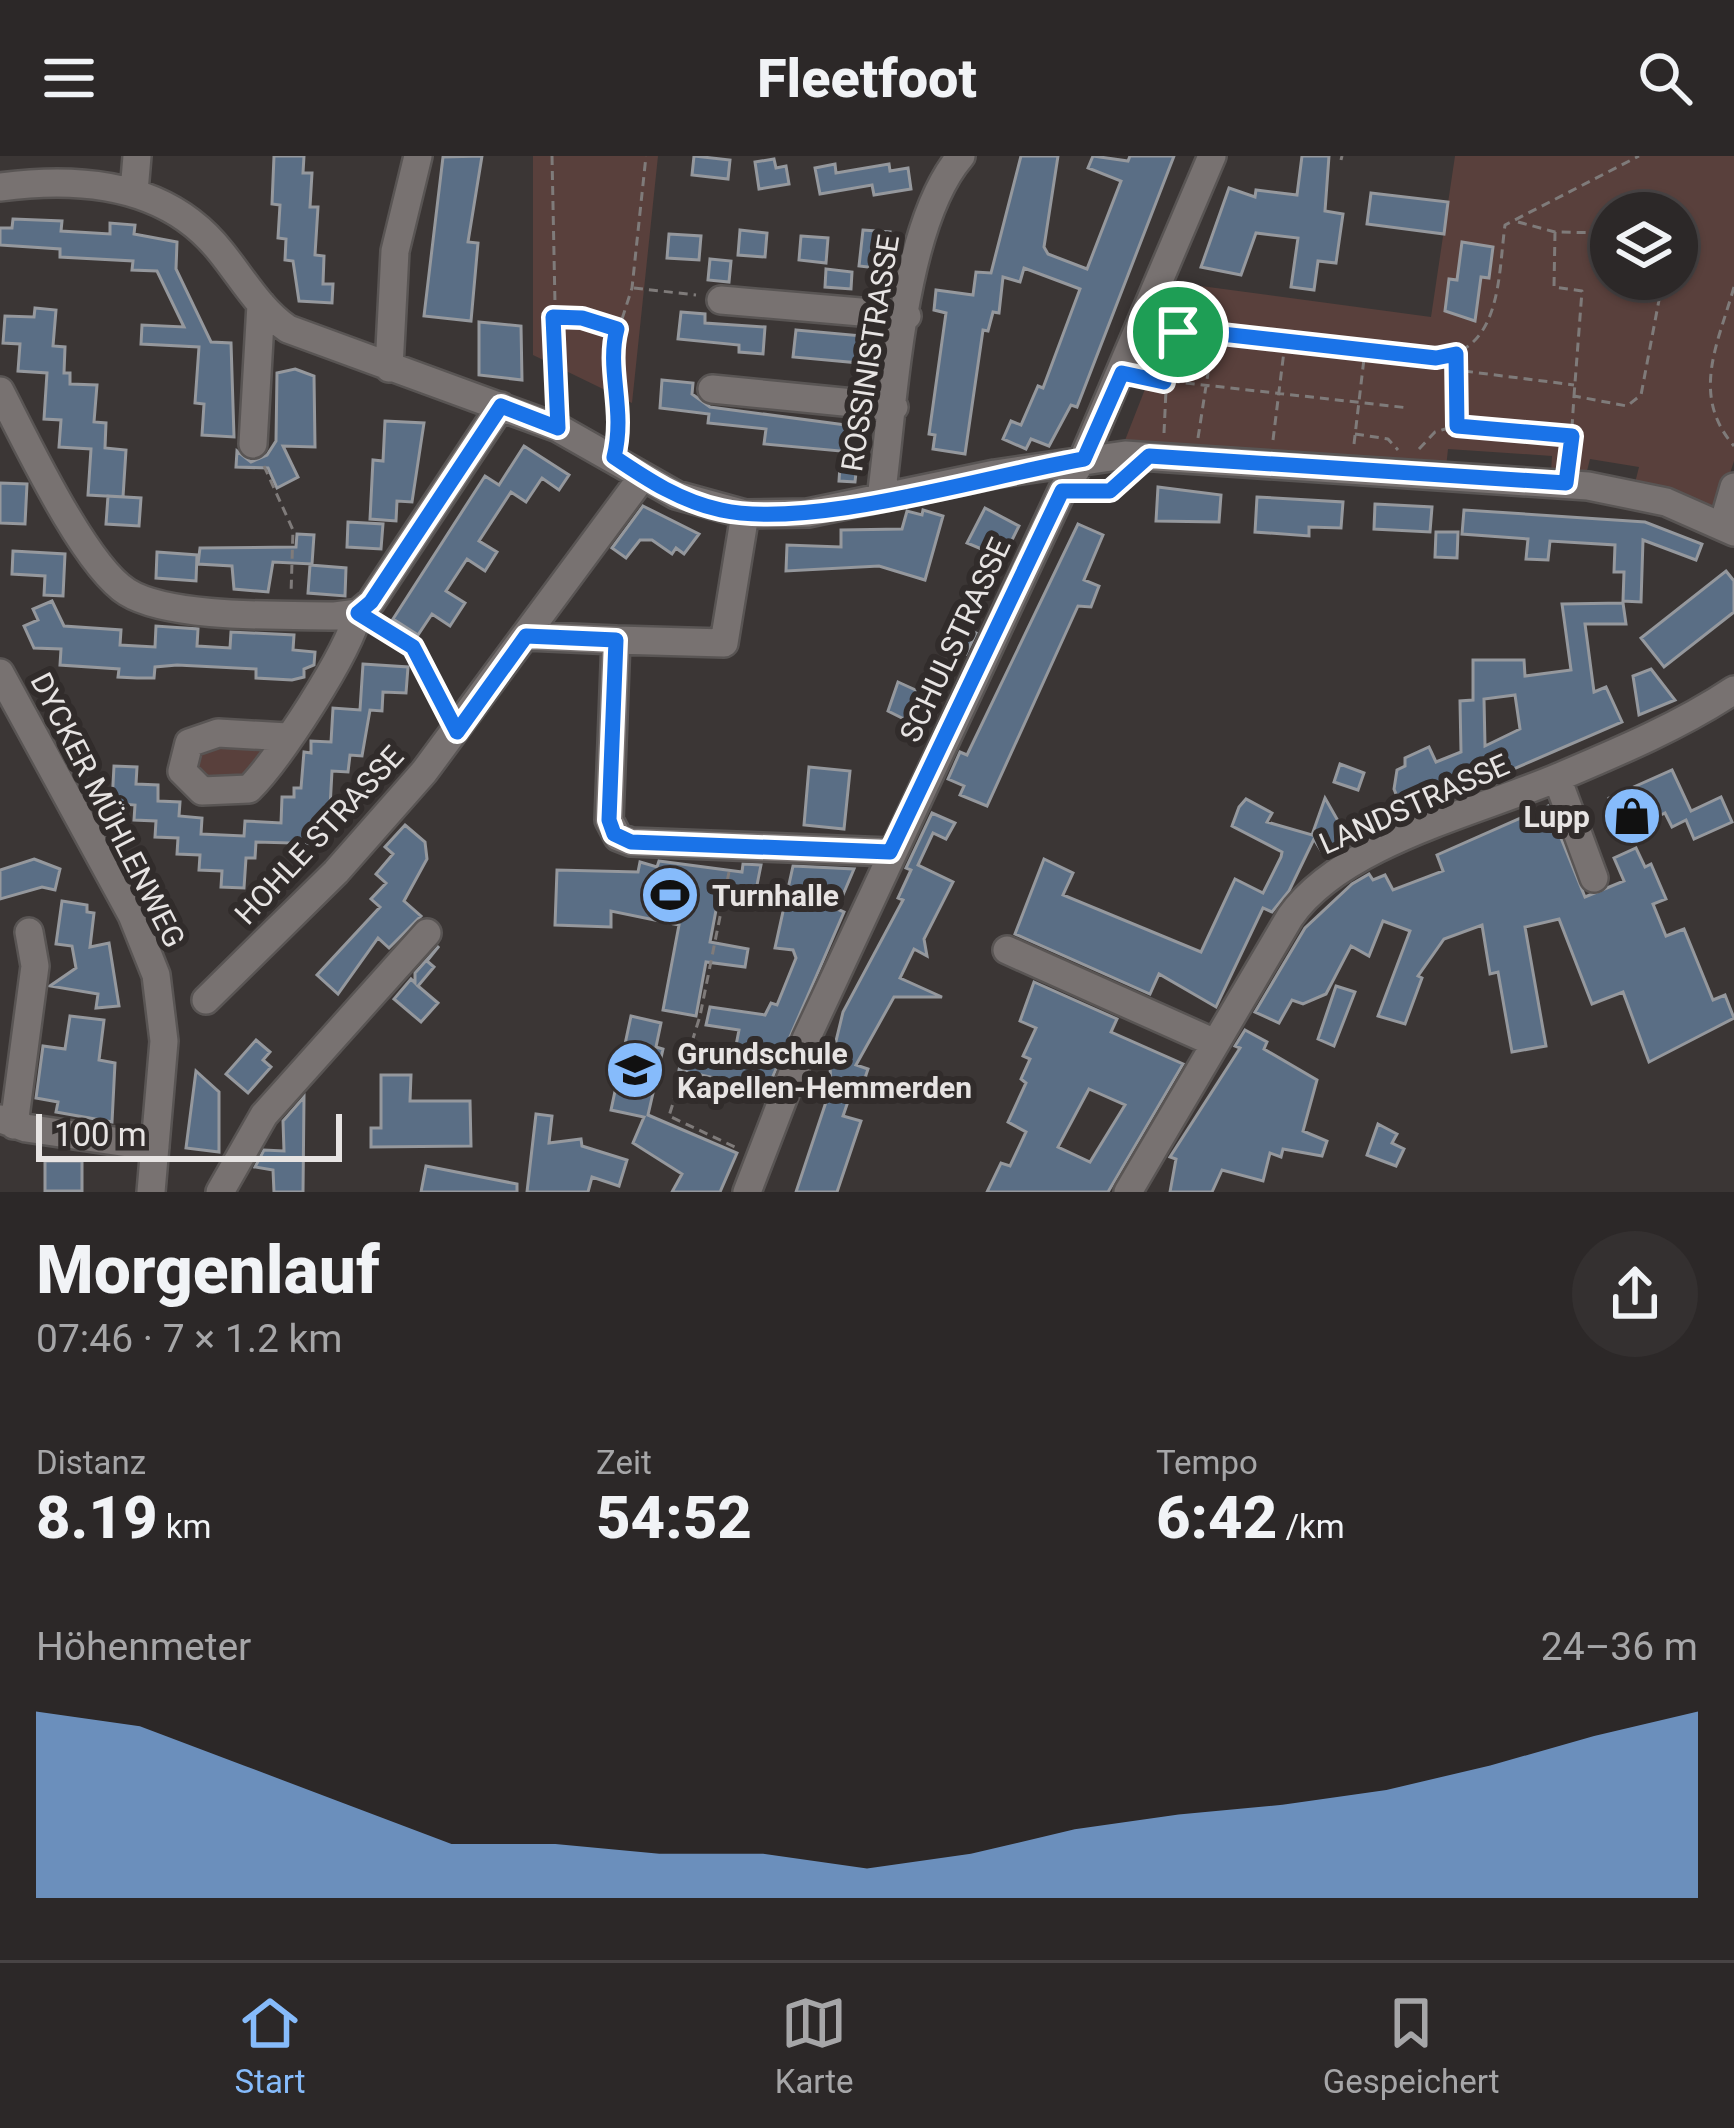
<!DOCTYPE html>
<html lang="de">
<head>
<meta charset="utf-8">
<style>
	:root { --surface:#2c2828; --page:#343030; --text:#f1f3f6; --muted:#a6a6a8; --line:#484445; --accent:#86bbfb }
	body { margin:0; font-family:Roboto,sans-serif; background:var(--page); color:var(--text); height:100vh; display:flex; flex-direction:column; font-size:45px; white-space:nowrap }
	* { box-sizing:border-box; margin:0 }
	p { font-size:39px; color:var(--muted) }
	.icon { flex:none; width:66px; height:66px; fill:none; stroke:currentColor; stroke-width:2; stroke-linecap:round; stroke-linejoin:round }
	.map { position:relative; height:1036px; overflow:hidden }
	.drawer { display:flex; flex-direction:column; background:var(--surface); flex:1 }
	.drawer>* { flex:none }
	.fabs { position:absolute; left:1590px; top:36px; display:grid; gap:24px }
	.fabs a { display:grid; place-items:center; width:108px; height:108px; border-radius:50%; background:var(--surface); box-shadow:0 3px 9px #0004,0 0 0 3px var(--line); font-size:60px }
	.scale { position:absolute; left:36px; bottom:30px; width:306px; box-sizing:border-box; padding-left:12px; border:6px solid #e7e4e3; border-top:0; font-size:33px; line-height:42px; white-space:nowrap; color:#e7e4e3; -webkit-text-stroke:9px #312c2b; paint-order:stroke }
	.pin { position:absolute; display:grid; place-items:center; width:102px; height:102px; color:#fff; margin:-51px; border:6px solid #fff; border-radius:50%; box-shadow:0 3px 12px #0007 }
	.round { display:grid; place-items:center; flex:none; width:126px; height:126px; border-radius:63px; background:var(--page) }
	.summary { display:flex; align-items:center; justify-content:space-between; height:204px; padding:0 36px }
	h1 { font-size:66px; font-weight:800; line-height:90px }
	.stats { display:grid; grid-template-columns:repeat(3,1fr); gap:18px; height:204px; padding:12px 36px }
	.stats div { display:grid; align-content:center }
	.stats b { font-size:60px; font-weight:800 }
	.stats small { font-size:33px; font-weight:400 }
	.stats p { font-size:33px }
	.chart { height:336px; padding:24px 36px }
	.chart p { display:flex; justify-content:space-between }
	.chart svg { width:100%; height:216px; margin-top:12px; fill:var(--accent); opacity:.7 }
	header { display:flex; justify-content:space-between; align-items:center; height:156px; padding:0 36px; background:var(--surface); font-size:54px; font-weight:800 }
	.menu { display:flex; justify-content:space-around; align-items:center; height:168px; border-top:3px solid var(--line); background:var(--surface); font-size:33px; color:var(--muted) }
	.menu a { display:grid; justify-items:center; gap:6px }
	.menu .active { color:var(--accent) }
	.map>svg:first-child { display:block }
	.green { fill:#59403c; fill-rule:evenodd }
	.building { fill:#5a6e85; stroke:#95989d; stroke-width:3; fill-rule:evenodd }
	.lines { fill:none; stroke-linecap:round; stroke-linejoin:round }
	.minor-casing { stroke:#595554; stroke-width:32 }
	.path { stroke:#7f7b7a; stroke-width:3; stroke-dasharray:9 6; stroke-linecap:butt }
	.minor { stroke:#787271; stroke-width:27 }
	.route-casing { stroke:#fff; stroke-width:24 }
	.route { stroke:#1a73e8; stroke-width:15 }
	.labels { text-anchor:middle; dominant-baseline:central; stroke-width:12; stroke-linejoin:round; paint-order:stroke }
	.street-label { font-size:30px; fill:#e7e4e3; stroke:#312c2b }
	.poi-label { font-size:30px; font-weight:bold; fill:#e7e4e3; stroke:#312c2b; text-anchor:start }
</style>
</head>
<body>
<header><svg class="icon" aria-label="menu" viewBox="0 0 24 24"><path d="M4 6h16M4 12h16M4 18h16"/></svg>Fleetfoot<svg class="icon" aria-label="search" viewBox="0 0 24 24"><circle cx="10" cy="10" r="6"/><path d="M15 15l6 6"/></svg></header>
<div class="map">
<svg width="1734" height="1036" viewBox="0 0 1734 1036">
	<rect width="100%" height="100%" fill="#3b3635"/>
	<path class="green" d="M 533,0 L 658,0 L 632,247 L 533,199 Z
		M 1455,0 L 1734,0 L 1734,305 L 1719,351 L 1635,327 L 1639,311 L 1590,303 L 1586,319 L 1551,317 L 1552,300 L 1448,293 L 1446,312 L 1122,292 L 1186,128 L 1431,161 ZM 1611,57 L 1677,57 L 1677,123 L 1611,123 Z
		M 265,587 L 267,598 L 248,624 L 205,627 L 190,599 L 195,589 Z"/>
	<path class="building" d="M 274,0 L 304,0 L 303,17 L 312,17 L 310,51 L 318,51 L 315,99 L 324,100 L 323,128 L 333,128 L 332,147 L 299,145 L 293,105 L 285,104 L 286,83 L 278,82 L 280,49 L 272,48 Z
		M 482,0 L 468,86 L 478,87 L 471,165 L 424,160 L 443,1 Z
		M 694,0 L 730,4 L 728,23 L 692,19 Z
		M 1021,0 L 1058,0 L 1044,91 L 1048,98 L 1087,113 L 1121,25 L 1088,12 L 1093,0 L 1128,5 L 1130,0 L 1174,0 L 1077,251 L 1071,249 L 1049,290 L 1031,283 L 1026,293 L 1003,283 L 1011,265 L 1021,269 L 1038,230 L 1043,232 L 1080,133 L 1024,112 L 1020,126 L 1003,121 L 999,157 L 993,156 L 988,175 L 983,174 L 965,298 L 933,293 L 935,279 L 929,278 L 946,157 L 934,154 L 936,134 L 973,139 L 976,116 L 991,117 Z
		M 1302,0 L 1329,0 L 1325,55 L 1343,58 L 1336,107 L 1318,105 L 1314,134 L 1291,131 L 1298,82 L 1256,77 L 1241,119 L 1201,111 L 1229,32 L 1255,41 L 1256,34 L 1297,39 Z
		M 774,3 L 776,12 L 786,10 L 789,28 L 759,33 L 755,6 Z
		M 835,8 L 836,17 L 889,8 L 890,15 L 908,12 L 911,33 L 874,39 L 872,29 L 820,38 L 815,12 Z
		M 1371,37 L 1448,46 L 1444,78 L 1367,68 Z
		M 13,63 L 62,65 L 61,75 L 110,78 L 110,67 L 135,69 L 134,78 L 177,86 L 176,113 L 211,186 L 231,187 L 234,281 L 202,279 L 204,248 L 195,247 L 199,191 L 141,188 L 142,169 L 184,171 L 157,115 L 132,114 L 133,105 L 60,101 L 60,93 L 0,89 L 0,72 L 12,72 Z
		M 740,74 L 767,77 L 765,101 L 738,99 Z
		M 863,74 L 890,76 L 886,113 L 859,110 Z
		M 669,78 L 701,80 L 699,104 L 667,102 Z
		M 801,80 L 828,82 L 826,107 L 799,104 Z
		M 1462,86 L 1493,91 L 1489,122 L 1481,121 L 1475,165 L 1445,155 L 1449,123 L 1457,124 Z
		M 710,103 L 731,105 L 729,126 L 708,124 Z
		M 826,113 L 852,116 L 851,133 L 825,131 Z
		M 35,152 L 56,154 L 53,190 L 65,191 L 64,217 L 70,217 L 70,228 L 97,229 L 94,266 L 106,267 L 105,292 L 126,294 L 123,341 L 88,339 L 91,293 L 59,291 L 61,264 L 44,263 L 47,217 L 18,215 L 20,188 L 3,187 L 5,160 L 34,161 Z
		M 681,156 L 705,158 L 705,167 L 765,171 L 763,198 L 739,196 L 739,189 L 678,183 Z
		M 479,166 L 521,170 L 522,224 L 479,219 Z
		M 796,174 L 874,181 L 871,208 L 793,201 Z
		M 295,213 L 314,220 L 315,291 L 283,290 L 298,321 L 277,332 L 268,312 L 236,311 L 237,295 L 251,306 L 267,299 L 276,285 L 277,217 Z
		M 662,224 L 693,227 L 692,238 L 710,251 L 861,271 L 855,326 L 839,325 L 841,295 L 764,288 L 766,273 L 708,267 L 709,258 L 660,252 Z
		M 385,265 L 424,267 L 412,346 L 397,345 L 396,365 L 370,363 L 373,304 L 383,305 Z
		M 524,290 L 569,319 L 559,334 L 542,322 L 526,346 L 511,336 L 479,385 L 497,396 L 485,415 L 467,403 L 446,435 L 465,447 L 450,470 L 432,458 L 418,479 L 393,463 L 485,320 L 499,329 Z
		M 0,327 L 27,328 L 25,368 L 0,367 Z
		M 1158,331 L 1221,339 L 1219,366 L 1156,365 Z
		M 108,340 L 141,342 L 139,370 L 106,368 Z
		M 1257,341 L 1343,346 L 1341,372 L 1309,371 L 1309,380 L 1255,376 Z
		M 1375,348 L 1432,351 L 1430,376 L 1374,373 Z
		M 643,350 L 699,378 L 684,398 L 676,392 L 672,398 L 652,384 L 640,384 L 626,402 L 612,392 Z
		M 985,352 L 1019,370 L 1003,402 L 967,387 Z
		M 923,354 L 943,360 L 925,424 L 879,410 L 786,415 L 787,389 L 841,391 L 841,374 L 902,373 L 907,355 L 922,359 Z
		M 1464,354 L 1645,366 L 1702,388 L 1696,404 L 1643,384 L 1641,446 L 1623,445 L 1624,416 L 1614,416 L 1615,389 L 1550,385 L 1548,404 L 1526,403 L 1528,383 L 1462,378 Z
		M 348,366 L 383,368 L 381,393 L 347,391 Z
		M 1078,368 L 1103,379 L 1084,424 L 1099,430 L 1091,451 L 1078,450 L 987,650 L 960,639 L 964,630 L 948,623 L 960,596 L 967,599 Z
		M 1436,376 L 1458,376 L 1457,402 L 1435,401 Z
		M 297,378 L 314,379 L 312,408 L 273,406 L 268,436 L 234,433 L 232,410 L 198,408 L 200,392 L 296,391 Z
		M 13,395 L 65,398 L 63,440 L 44,439 L 45,420 L 12,418 Z
		M 157,396 L 197,399 L 196,425 L 156,422 Z
		M 310,409 L 346,412 L 345,440 L 308,437 Z
		M 1726,415 L 1734,425 L 1734,456 L 1664,511 L 1641,482 Z
		M 52,445 L 64,470 L 121,474 L 120,489 L 155,491 L 156,470 L 198,473 L 197,490 L 230,492 L 231,476 L 294,479 L 293,494 L 315,496 L 314,509 L 304,513 L 304,521 L 292,524 L 256,522 L 256,513 L 177,509 L 155,511 L 154,522 L 137,522 L 118,521 L 119,513 L 60,509 L 61,493 L 34,492 L 24,470 L 38,464 L 33,453 Z
		M 1623,447 L 1626,468 L 1585,468 L 1594,536 L 1606,531 L 1622,566 L 1405,660 L 1394,633 L 1397,614 L 1405,610 L 1405,602 L 1429,591 L 1436,606 L 1461,596 L 1460,545 L 1473,544 L 1473,504 L 1524,504 L 1525,520 L 1571,514 L 1562,448 ZM 1515,539 L 1520,573 L 1485,590 L 1484,543 Z
		M 951,465 L 976,477 L 966,498 L 942,486 Z
		M 363,508 L 408,511 L 406,537 L 383,536 L 382,555 L 370,554 L 362,600 L 350,599 L 348,616 L 332,615 L 328,688 L 256,686 L 255,702 L 246,702 L 244,732 L 221,731 L 222,715 L 199,714 L 200,699 L 177,698 L 178,682 L 155,681 L 156,665 L 134,664 L 135,649 L 112,647 L 114,610 L 137,611 L 136,628 L 158,629 L 158,645 L 180,646 L 179,660 L 202,662 L 201,678 L 244,680 L 245,665 L 281,667 L 282,641 L 294,641 L 294,632 L 301,632 L 304,596 L 311,597 L 311,585 L 331,586 L 333,552 L 360,554 Z
		M 1651,513 L 1675,544 L 1639,559 L 1633,520 Z
		M 898,526 L 922,537 L 908,565 L 888,555 Z
		M 1340,608 L 1364,617 L 1358,634 L 1334,626 Z
		M 809,611 L 850,615 L 844,673 L 804,669 Z
		M 1672,614 L 1691,655 L 1721,641 L 1732,666 L 1694,683 L 1686,664 L 1672,671 L 1665,657 L 1619,679 L 1609,642 Z
		M 1325,642 L 1350,686 L 1325,701 L 1314,683 L 1289,735 L 1272,756 L 1263,752 L 1216,851 L 1159,818 L 1150,838 L 1015,778 L 1044,703 L 1073,717 L 1063,739 L 1201,796 L 1235,723 L 1263,737 L 1281,701 L 1282,696 L 1232,670 L 1239,651 L 1246,643 L 1272,657 L 1267,666 L 1312,679 Z
		M 1548,650 L 1585,741 L 1624,725 L 1614,702 L 1636,692 L 1645,711 L 1651,708 L 1666,743 L 1653,748 L 1666,780 L 1684,773 L 1713,844 L 1725,839 L 1734,862 L 1649,906 L 1623,836 L 1592,848 L 1559,763 L 1525,771 L 1546,890 L 1512,896 L 1498,816 L 1490,818 L 1482,769 L 1444,783 L 1418,820 L 1422,822 L 1405,868 L 1378,860 L 1410,775 L 1383,765 L 1369,800 L 1351,790 L 1326,838 L 1303,848 L 1292,844 L 1279,867 L 1255,856 L 1305,772 L 1352,728 L 1369,718 L 1373,724 L 1385,719 L 1393,734 L 1443,715 L 1437,699 Z
		M 932,657 L 955,667 L 946,683 L 933,677 L 918,709 L 953,726 L 924,783 L 927,800 L 914,793 L 900,822 L 942,841 L 894,841 L 856,909 L 868,913 L 862,931 L 854,928 L 843,960 L 861,965 L 837,1036 L 796,1036 L 831,931 L 830,910 L 843,856 L 903,744 L 898,742 L 911,714 L 906,712 Z
		M 405,669 L 425,686 L 427,703 L 404,745 L 421,760 L 389,792 L 378,782 L 338,838 L 317,819 L 380,751 L 371,743 L 386,727 L 376,718 L 393,698 L 385,691 Z
		M 34,703 L 60,713 L 55,734 L 42,731 L 0,743 L 0,714 Z
		M 659,705 L 742,716 L 743,708 L 761,709 L 755,739 L 720,733 L 710,786 L 748,793 L 745,811 L 706,806 L 696,860 L 663,854 L 679,769 L 611,755 L 611,771 L 555,769 L 557,714 L 638,716 L 640,706 L 657,711 Z
		M 793,710 L 854,713 L 837,753 L 844,756 L 767,934 L 679,914 L 682,899 L 732,910 L 739,874 L 706,869 L 710,851 L 765,859 L 771,847 L 777,849 L 796,802 L 793,794 L 775,792 Z
		M 62,745 L 87,749 L 87,756 L 94,757 L 90,791 L 109,787 L 119,850 L 96,852 L 98,838 L 50,830 L 76,812 L 72,790 L 56,788 Z
		M 439,790 L 427,805 L 434,811 L 418,830 L 438,847 L 421,866 L 394,843 L 411,823 L 415,827 L 415,817 Z
		M 1034,826 L 1117,863 L 1111,876 L 1183,908 L 1108,1036 L 987,1036 L 1001,1007 L 1010,1010 L 1026,976 L 1008,966 L 1026,927 L 1021,923 L 1030,903 L 1023,900 L 1036,872 L 1020,865 ZM 1089,933 L 1125,949 L 1090,1006 L 1058,991 Z
		M 1336,830 L 1355,836 L 1334,890 L 1318,883 Z
		M 70,860 L 104,864 L 99,904 L 115,907 L 112,966 L 56,956 L 58,946 L 36,942 L 43,890 L 65,893 Z
		M 631,860 L 661,867 L 656,891 L 663,893 L 648,959 L 737,997 L 720,1036 L 672,1036 L 682,1018 L 633,987 L 644,961 L 611,954 Z
		M 1245,874 L 1267,886 L 1264,893 L 1317,924 L 1303,975 L 1327,985 L 1322,1000 L 1283,993 L 1281,1001 L 1270,997 L 1263,1025 L 1222,1014 L 1212,1036 L 1170,1036 L 1176,1003 L 1170,1001 L 1240,892 L 1235,890 Z
		M 256,884 L 270,896 L 263,904 L 271,911 L 248,937 L 226,918 Z
		M 196,915 L 219,936 L 219,996 L 186,992 Z
		M 381,919 L 411,919 L 410,945 L 470,945 L 471,990 L 371,991 L 371,972 L 381,972 Z
		M 304,941 L 303,1036 L 274,1036 L 273,1014 L 255,1011 L 264,994 L 284,995 L 283,965 Z
		M 536,958 L 552,960 L 549,987 L 581,983 L 582,990 L 627,1004 L 619,1030 L 592,1021 L 588,1036 L 527,1036 Z
		M 1378,968 L 1397,978 L 1392,987 L 1404,993 L 1396,1010 L 1367,999 Z
		M 45,1005 L 82,1005 L 82,1035 L 45,1035 Z
		M 426,1010 L 517,1028 L 517,1036 L 421,1036 Z"/>
	<g class="lines">
		<g class="minor-casing">
			<path id="minor" d="M 0,31 C 81,20 168,28 221,96 C 242,122 260,154 288,173 L 558,272 L 676,339 L 745,358 L 808,357 L 995,318 L 1125,299 L 1588,330 L 1666,346 L 1734,376
				M 134,36 L 137,0
				M 721,144 L 907,160
				M 389,212 L 395,95 L 418,0
				M 712,233 L 894,251
				M 0,235 C 25,283 84,409 127,436 C 170,463 283,459 335,460 L 358,457 L 371,446 L 501,250
				M 253,288 L 261,148
				M 881,342 C 894,248 900,71 961,0
				M 1723,369 L 1734,331
				M 526,480 L 616,484 L 609,664 L 618,681 L 631,686 L 890,696
				M 616,484 L 724,487 L 745,358
				M 0,517 L 132,759 L 156,819 L 164,885 L 151,1036
				M 287,581 L 218,577 L 189,587 L 182,615 L 202,635 L 249,633 C 279,603 348,498 358,457
				M 1557,622 L 1594,722
				M 1007,794 L 1215,887
				M 206,844 L 336,716 L 424,616 L 643,320
				M 1,963 L 26,972 L 155,991
				M 14,969 L 35,810 L 29,776
				M 220,1036 L 264,959 L 427,777
				M 747,1036 L 806,883 L 1062,335 L 1083,303 L 1212,0
				M 1128,1036 L 1290,761 C 1341,687 1477,656 1559,621 C 1618,596 1680,570 1734,534"/>
		</g>
		<path class="path" d="M 552,0 L 557,246
			M 1341,4 L 1342,0
			M 1518,66 L 1555,76 L 1611,77
			M 1555,76 L 1554,131 L 1582,135 L 1574,240
			M 1734,131 C 1718,188 1690,239 1734,290
			M 634,132 L 696,139
			M 554,161 L 582,162 L 615,173
			M 1457,201 L 1457,270 L 1570,280
			M 1464,215 L 1574,229
			M 1141,222 L 1409,252
			M 1164,277 L 1168,191 L 1175,178 L 1191,174 L 1436,202 C 1502,195 1498,120 1505,69 L 1639,0
			M 1355,278 L 1388,283 L 1398,294
			M 619,281 L 622,253 L 614,188 L 632,132 L 646,0
			M 1198,282 L 1214,178
			M 1273,284 L 1285,187
			M 1354,288 L 1365,194
			M 1419,293 L 1435,276 L 1455,270
			M 1570,302 L 1574,240 L 1627,250 L 1641,239 L 1663,123
			M 264,310 L 293,374 L 291,438
			M 1088,338 L 1110,335 L 1128,322
			M 380,471 L 413,491 L 443,550
			M 729,716 L 700,860 L 669,960 L 737,992"/>
		<use href="#minor" class="minor"/>
	</g>
	<g class="lines">
		<g class="route-casing">
			<path id="route" d="M 553,161 L 582,162 L 617,173 C 606,214 626,253 614,301 C 648,324 680,345 721,354 C 811,374 986,320 1084,303 L 1122,217 L 1164,226 L 1168,187 L 1186,174 L 1436,202 L 1456,198 L 1457,270 L 1572,280 L 1566,327 L 1149,300 L 1110,335 L 1062,335 L 890,696 L 631,686 L 614,678 L 609,664 L 616,484 L 526,480 L 457,576 L 413,491 L 358,457 L 371,446 L 501,250 L 558,272 Z"/>
		</g>
		<use href="#route" class="route"/>
	</g>
	<defs>
		<g id="shop-disc" transform="scale(3)"><circle r="9.5" fill="#86bbfb" stroke="#312c2b"/><path d="M-5-2.5h2.3a2.7 3.5 0 0 1 5.4 0H5L5.5 6h-11ZM-1.5-2.5h3a1.5 2.3 0 0 0-3 0Z" fill="#111"/></g>
		<g id="stadium-disc" transform="scale(3)"><circle r="9.5" fill="#86bbfb" stroke="#312c2b"/><path d="M0-5a6.5 5 0 1 0 0 10a6.5 5 0 1 0 0-10ZM-3.5-1.8h7v3.6h-7Z" fill="#111"/></g>
		<g id="school-disc" transform="scale(3)"><circle r="9.5" fill="#86bbfb" stroke="#312c2b"/><path d="M0-5L7-2L0 1L-7-2ZM-4 1L0 2.5L4 1V4Q0 6-4 4Z" fill="#111"/></g>
	</defs>
	<g fill-rule="evenodd">
		<use href="#shop-disc" x="1632" y="660"/>
		<use href="#stadium-disc" x="670" y="739"/>
		<use href="#school-disc" x="635" y="914"/>
	</g>
	<g class="labels">
		<g class="street-label">
			<text transform="translate(870 197) rotate(-81)">ROSSINISTRASSE</text>
			<text transform="translate(955 484) rotate(-65)">SCHULSTRASSE</text>
			<text transform="translate(1414 648) rotate(-24)">LANDSTRASSE</text>
			<text transform="translate(108 654) rotate(63)">DYCKER MÜHLENWEG</text>
			<text transform="translate(319 679) rotate(-47)">HOHLE STRASSE</text>
		</g>
		<g class="poi-label">
			<text x="1590" y="660" text-anchor="end">Lupp</text>
			<text x="712" y="739">Turnhalle</text>
			<text x="677" y="897">Grundschule<tspan x="677" dy="34">Kapellen-Hemmerden</tspan></text>
		</g>
	</g>
</svg>
<div class="fabs">
<a><svg class="icon" aria-label="layers" viewBox="0 0 24 24"><path d="M12 4l9 5-9 5-9-5zM3 14l9 5 9-5"/></svg></a>
</div>
<div class="scale">100 m</div>
<div class="pin" style="left:1178px;top:176px;background:#1e9e55"><svg class="icon" aria-label="arrive" viewBox="0 0 24 24"><path d="M6 21V4h12l-3 4 3 4H6"/></svg></div>
</div>
<section class="drawer">
<div class="summary"><div><h1>Morgenlauf</h1><p>07:46 · 7 × 1.2 km</p></div><a class="round"><svg class="icon" aria-label="share" viewBox="0 0 24 24"><path d="M12 15V3M7 8l5-5 5 5M5 13v7h14v-7"/></svg></a></div>
<div class="stats">
<div><p>Distanz</p><b>8.19<small> km</small></b></div>
<div><p>Zeit</p><b>54:52</b></div>
<div><p>Tempo</p><b>6:42<small> /km</small></b></div>
</div>
<div class="chart"><p><span>Höhenmeter</span>24–36 m</p>
<svg viewBox="0 0 160 44" preserveAspectRatio="none"><path d="M0 44V6L10 9L20 17L30 25L40 33L50 33L60 35L70 35L80 38L90 35L100 30L110 27L120 25L130 22L140 17L150 11L160 6V44z"/></svg>
</div>
</section>
<nav class="menu">
<a class="active"><svg class="icon" aria-label="home" viewBox="0 0 24 24"><path d="M3 11l9-7 9 7M6 9v11h12V9"/></svg>Start</a>
<a><svg class="icon" aria-label="map" viewBox="0 0 24 24"><path d="M3 6l6-2 6 2 6-2v14l-6 2-6-2-6 2zM9 4v14M15 6v14"/></svg>Karte</a>
<a><svg class="icon" aria-label="saved" viewBox="0 0 24 24"><path d="M7 4h10v16l-5-4-5 4z"/></svg>Gespeichert</a>
</nav>
</body>
</html>
